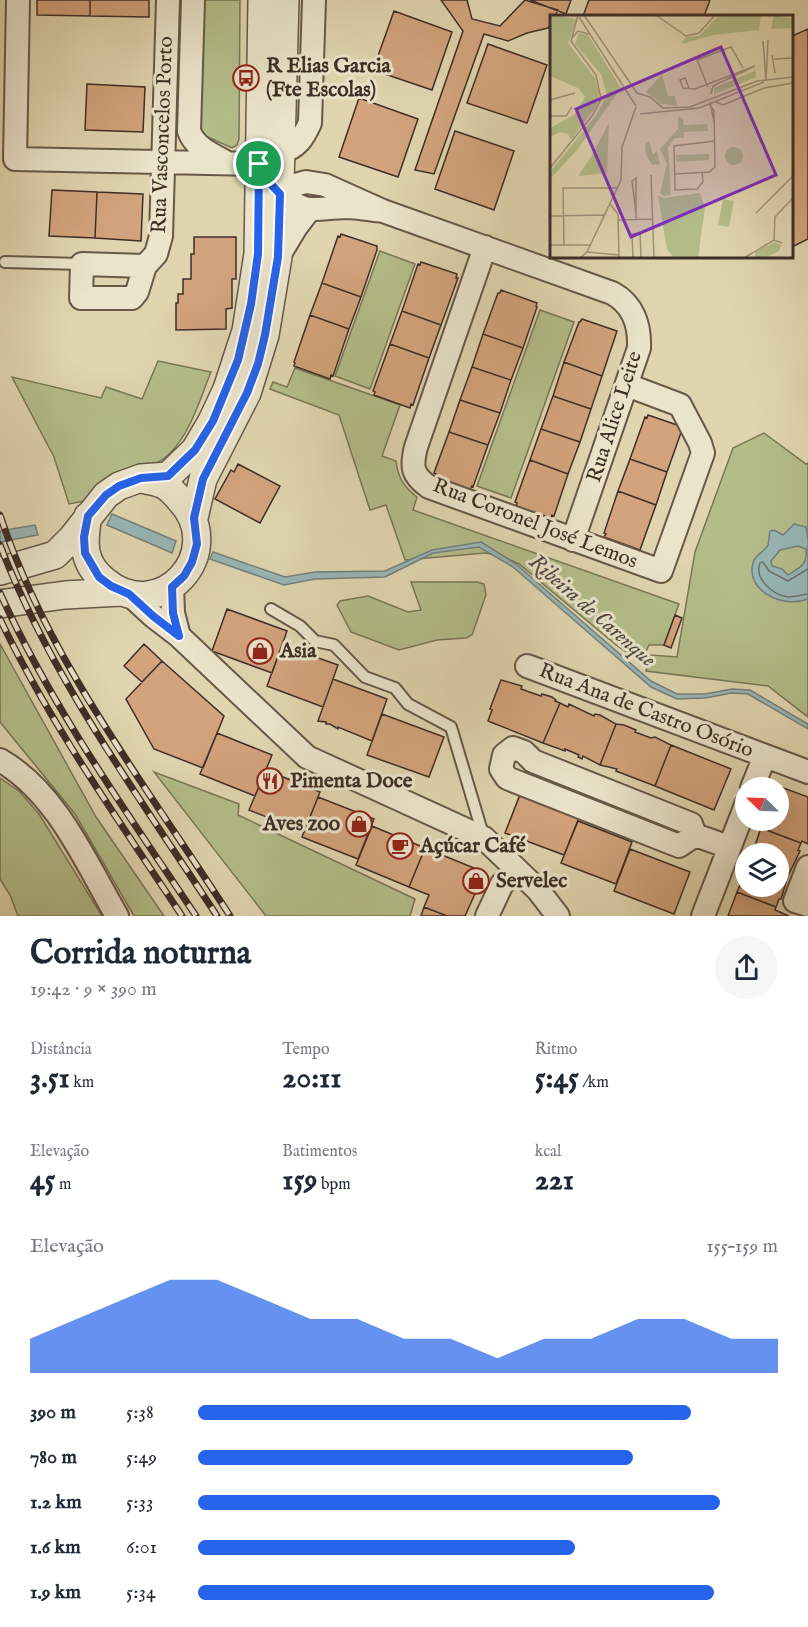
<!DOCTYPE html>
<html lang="pt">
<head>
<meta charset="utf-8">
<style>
	:root { --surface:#fff; --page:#f6f6f7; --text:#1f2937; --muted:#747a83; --accent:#2563eb }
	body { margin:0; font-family:"IM FELL English",serif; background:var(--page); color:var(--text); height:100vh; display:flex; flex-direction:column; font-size:22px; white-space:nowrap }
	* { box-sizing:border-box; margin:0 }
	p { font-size:20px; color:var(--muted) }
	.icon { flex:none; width:33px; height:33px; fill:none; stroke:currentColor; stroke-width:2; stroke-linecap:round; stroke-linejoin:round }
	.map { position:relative; height:916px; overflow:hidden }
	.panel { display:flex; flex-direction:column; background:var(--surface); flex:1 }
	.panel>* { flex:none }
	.needle { width:39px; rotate:293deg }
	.controls { position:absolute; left:735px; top:777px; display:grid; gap:12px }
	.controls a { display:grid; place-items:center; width:54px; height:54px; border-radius:50%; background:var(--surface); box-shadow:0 6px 24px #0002; font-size:30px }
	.pin { position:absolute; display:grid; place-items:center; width:51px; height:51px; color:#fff; margin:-26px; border:3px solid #fff; border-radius:50%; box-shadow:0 2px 6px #0007 }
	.round { display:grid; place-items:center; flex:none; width:63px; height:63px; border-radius:32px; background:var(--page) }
	.head { display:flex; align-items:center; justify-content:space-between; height:102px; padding:0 30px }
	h1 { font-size:33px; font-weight:800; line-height:45px }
	.metrics { display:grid; grid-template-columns:repeat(3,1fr); gap:9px; height:102px; padding:6px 30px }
	.metrics div { display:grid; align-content:center }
	.metrics b { font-size:30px; font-weight:800 }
	.metrics small { font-size:16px; font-weight:400 }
	.metrics p { font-size:16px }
	.chart { height:168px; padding:12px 30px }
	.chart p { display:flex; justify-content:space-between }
	.chart svg { width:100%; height:108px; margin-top:6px; fill:var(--accent); opacity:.7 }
	ul { padding:0 30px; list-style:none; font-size:20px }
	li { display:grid; grid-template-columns:96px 72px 1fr; align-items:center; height:45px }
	li i { height:15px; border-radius:8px; background:var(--accent) }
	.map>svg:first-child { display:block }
	.green { fill:#b3bd8a; stroke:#797658; stroke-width:1.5 }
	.water { fill:#98b6b6; stroke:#74807d; stroke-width:1.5; fill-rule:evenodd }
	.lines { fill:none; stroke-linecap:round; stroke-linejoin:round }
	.shore { stroke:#6c726e; stroke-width:1.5 }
	.building { fill:#d2a37c; stroke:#3f2e27; stroke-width:1.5 }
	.service-casing { stroke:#675849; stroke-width:14 }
	.minor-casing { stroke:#675849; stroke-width:26 }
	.tertiary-casing { stroke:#675849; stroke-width:30 }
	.service { stroke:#ebe4cb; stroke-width:10 }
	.minor { stroke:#ebe4cb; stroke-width:22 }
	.tertiary { stroke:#ebe4cb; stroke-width:27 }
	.rail-casing { stroke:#3f2e27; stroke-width:7 }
	.rail { stroke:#ebe4cb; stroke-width:4.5; stroke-dasharray:14; stroke-linecap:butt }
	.route-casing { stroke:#fff; stroke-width:12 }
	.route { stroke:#2563eb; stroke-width:8 }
	.labels { text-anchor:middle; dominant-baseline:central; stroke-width:6; stroke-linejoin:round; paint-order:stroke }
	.poi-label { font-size:21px; font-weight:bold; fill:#3f2e27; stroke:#ebe4cb; text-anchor:start }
	.street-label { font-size:21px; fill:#3f2e27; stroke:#ebe4cb }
	.water-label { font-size:22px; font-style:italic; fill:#514944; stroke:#ebe4cb }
	.inset-road { fill:none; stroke:#a09279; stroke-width:1.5 }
	.view { fill:#7b2cbf; fill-opacity:0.15; stroke:#7b2cbf; stroke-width:3 }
	.inset-edge { fill:none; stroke:#3f2e27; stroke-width:3 }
</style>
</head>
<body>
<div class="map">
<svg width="808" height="916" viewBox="0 0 808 916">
	<rect width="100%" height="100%" fill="#e0d5af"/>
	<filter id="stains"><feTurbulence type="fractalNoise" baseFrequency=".00333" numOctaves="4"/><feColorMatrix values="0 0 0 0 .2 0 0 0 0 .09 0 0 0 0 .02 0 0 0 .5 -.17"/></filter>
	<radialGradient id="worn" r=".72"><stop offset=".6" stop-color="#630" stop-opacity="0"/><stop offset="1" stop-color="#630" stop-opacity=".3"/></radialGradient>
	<path class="green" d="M 200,0 L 240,0 L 239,139 L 237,145 L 232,148 L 199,133 Z
		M 380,251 L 415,264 L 370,389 L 335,376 Z
		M 540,310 L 574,322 L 511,498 L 477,486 Z
		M 158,361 L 211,372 C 200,399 190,435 168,455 C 141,480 111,461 84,501 L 69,504 L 54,457 L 12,377 L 101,398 L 106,387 L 142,399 Z
		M 295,368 L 400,405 L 382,456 L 396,461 C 398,478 404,487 417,497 L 413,510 L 679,604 L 664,645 L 649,645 L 641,662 L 616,645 L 519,564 L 502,556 L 485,553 L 405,560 L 386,505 L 370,510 L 339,415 L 270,389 L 273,382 L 287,387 Z
		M 764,433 L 806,464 L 808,463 L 808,717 L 768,686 L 646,671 L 651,655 L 677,657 L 695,552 L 733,448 Z
		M 411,582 L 477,582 L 484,584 L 486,595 L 472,635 L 466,638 L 437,640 L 399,650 L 351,632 L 337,605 L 340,601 L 368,596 L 408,612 L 421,610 Z
		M 0,644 L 96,817 L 164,916 L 134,916 L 75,814 L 0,722 Z
		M 154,772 L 239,804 L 238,815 L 415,899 L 410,916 L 266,916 Z
		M 0,778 L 19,791 L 39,814 L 102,916 L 18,916 L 10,895 L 0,879 Z"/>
	<path class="water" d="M 112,514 L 176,541 L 172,553 L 107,525 Z
		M 794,524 L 806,527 L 808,539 L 808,599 C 784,609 745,591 753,563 C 755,554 765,552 768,545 C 769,541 769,535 770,531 L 774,530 L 783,535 ZM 798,546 L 806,549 C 808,564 800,568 788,575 L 782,569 L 772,566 L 771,561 L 780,550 Z
		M 35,525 L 38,535 L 0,542 L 0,531 Z
		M 481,542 L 516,564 L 651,681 L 677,694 L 705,694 L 732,689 L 750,690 L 808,724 L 808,729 L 748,694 L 732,693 L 705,698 L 677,699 L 651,687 L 513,567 L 479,547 L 433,553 L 385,577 L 315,579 L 284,585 L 210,559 L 213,552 L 285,577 L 315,572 L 385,571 L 432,550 Z"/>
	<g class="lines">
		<path class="shore" d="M 808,569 L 788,581 L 769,571 L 763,562 L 760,563 C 754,579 773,595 788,597 C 795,597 801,595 808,594"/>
	</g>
	<path class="building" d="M 37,0 L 90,0 L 90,16 L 37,15 Z
		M 90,0 L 149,0 L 149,17 L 90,16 Z
		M 441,0 L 467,0 L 472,19 L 500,26 L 525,0 L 558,10 L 555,16 L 552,16 L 552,22 L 548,28 L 527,33 L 508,41 L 484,34 L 434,174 L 415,170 L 463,31 Z
		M 530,0 L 571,0 L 566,14 Z
		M 589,0 L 710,0 L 704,16 L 583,16 Z
		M 394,11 L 452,32 L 432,90 L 373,70 Z
		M 808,29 L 808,239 L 792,247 L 792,36 Z
		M 488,44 L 547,65 L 527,123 L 467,103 Z
		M 87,84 L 145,87 L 143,132 L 85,130 Z
		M 359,98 L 418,119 L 398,177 L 339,157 Z
		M 455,131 L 514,151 L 494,210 L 435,189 Z
		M 52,190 L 97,192 L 95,238 L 49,236 Z
		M 97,192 L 143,194 L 141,241 L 95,238 Z
		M 341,234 L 377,246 L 377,250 L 361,297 L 322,283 L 338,236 L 340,237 Z
		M 194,237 L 236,237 L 236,279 L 232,279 L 232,308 L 226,309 L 226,329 L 176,330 L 176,303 L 178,303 L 178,294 L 183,294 L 183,279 L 191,279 L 191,254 L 194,254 Z
		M 421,262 L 457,274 L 456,278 L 458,278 L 441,325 L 402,311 L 418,264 L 420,265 Z
		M 322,283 L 361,297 L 349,329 L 310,315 Z
		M 501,290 L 537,303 L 536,306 L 537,307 L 523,348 L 483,334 L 498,293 L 500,293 Z
		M 402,311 L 441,325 L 429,358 L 390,344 Z
		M 310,315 L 349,329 L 333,376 L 331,375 L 330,379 L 294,366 L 295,363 L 294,362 Z
		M 582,319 L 617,331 L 602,376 L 564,362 L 579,322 L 580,322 Z
		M 483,334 L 523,348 L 511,380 L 472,367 Z
		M 390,344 L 429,358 L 413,405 L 411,404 L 410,408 L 374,395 L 375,392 L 373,391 Z
		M 564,362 L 602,376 L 591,409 L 553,396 Z
		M 472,367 L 511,380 L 500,413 L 460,400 Z
		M 553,396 L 591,409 L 580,442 L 541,429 Z
		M 460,400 L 500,413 L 488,445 L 449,432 Z
		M 648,415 L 683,427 L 667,472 L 630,459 L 645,417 L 647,418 Z
		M 541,429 L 580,442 L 568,474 L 530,460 Z
		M 449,432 L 488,445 L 473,487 L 472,486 L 470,490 L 435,477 L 436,474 L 434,473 Z
		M 630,459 L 667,472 L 656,505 L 618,491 Z
		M 530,460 L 568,474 L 554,516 L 552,515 L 551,518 L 516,506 L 517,503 L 515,502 Z
		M 238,464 L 280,486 L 260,523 L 215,499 L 231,470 L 234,472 Z
		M 618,491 L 656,505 L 640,550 L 604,537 L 606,534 L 604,533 Z
		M 227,609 L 287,631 L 272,673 L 212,651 Z
		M 675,615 L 682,618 L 671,648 L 664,645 Z
		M 144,644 L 162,661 L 142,682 L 124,666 Z
		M 282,645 L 338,665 L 323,707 L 267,686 Z
		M 162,661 L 224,716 L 203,768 L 154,749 L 126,699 Z
		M 333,679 L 387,699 L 372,741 L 338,727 L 338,729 L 330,724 L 326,724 L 326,722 L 318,721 Z
		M 501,680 L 522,686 L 521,689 L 541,696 L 542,694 L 552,697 L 556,700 L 555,701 L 560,703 L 543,743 L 488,721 L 492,710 L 490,709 Z
		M 560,703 L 568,707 L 569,704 L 594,716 L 595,714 L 600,715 L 616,724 L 600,765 L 583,756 L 582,759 L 578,757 L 579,755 L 565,749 L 565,751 L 543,743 Z
		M 382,714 L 444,737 L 429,777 L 367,755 Z
		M 616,724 L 624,725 L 636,730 L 635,732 L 651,738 L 655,737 L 671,745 L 655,786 L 616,771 L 617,769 L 600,765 Z
		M 217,733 L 272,755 L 255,796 L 200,774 Z
		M 671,745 L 731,769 L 714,810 L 655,786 Z
		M 266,770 L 320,792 L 304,832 L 249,810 Z
		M 778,786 L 808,797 L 808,844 L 802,841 L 801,843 L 761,828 L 764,820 L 778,820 Z
		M 521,792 L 580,815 L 564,855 L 505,833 Z
		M 318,797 L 374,819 L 358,859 L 302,837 Z
		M 578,821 L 632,842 L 616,884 L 561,863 Z
		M 372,826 L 425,848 L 409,887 L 356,865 Z
		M 761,828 L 801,843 L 798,850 L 800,851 L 788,876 L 778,872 L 778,854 L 752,854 Z
		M 425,848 L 474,868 L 474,872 L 483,876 L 465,916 L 447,916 L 424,907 L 429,895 L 409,887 Z
		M 630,849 L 690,872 L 674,914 L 614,891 Z
		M 746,870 L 746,886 L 778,886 L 778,872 L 788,876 L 781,899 L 779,899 L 776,907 L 737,892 Z
		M 737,892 L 776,907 L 775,910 L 789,916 L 728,916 Z
		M 424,907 L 447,916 L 421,916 Z"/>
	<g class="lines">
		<g class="service-casing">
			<path id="service" d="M 5,262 L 82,264
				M 271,609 L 300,626 L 315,641 L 334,645 L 365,677 L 395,688 L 408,704 L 451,727 L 484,838"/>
		</g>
		<g class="minor-casing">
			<path id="minor" d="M 18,0 L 15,159 L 259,164
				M 193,0 L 189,131 C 195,148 212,154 227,163
				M 281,152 C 298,147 303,138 310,123 L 314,0
				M 383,211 C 371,210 358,207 346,207 C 313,208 308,216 280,194 L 295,185 L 306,182 L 325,185 L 383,211 L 612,293 C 633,304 640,325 639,348 L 573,540
				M 485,247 L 416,447 C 411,467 412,475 429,487 L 661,571 L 703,453 L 700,443 L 680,405 L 627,385
				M 278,257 L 296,227 L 309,210
				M 145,266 L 82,264 L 81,298 L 132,298 L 137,292 L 145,266 L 156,254 L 161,236 L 168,0
				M 172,587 L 173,613 L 179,636
				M 129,594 L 153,616 L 179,636 L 307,757 L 484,838 L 538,890 L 558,916
				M 527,666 L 808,772
				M 0,760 C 57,793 85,861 117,916
				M 752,788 L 765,756
				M 695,835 L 679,846 L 512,780 L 507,778 L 501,769 L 504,755 L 513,748 L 524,752 L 533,761 L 691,824 L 695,835 L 729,847
				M 808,867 L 795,901 L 808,905
				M 487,916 L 502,884 L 517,870
				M 703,916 L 746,805"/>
		</g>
		<g class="tertiary-casing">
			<path id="tertiary" d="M 88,516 C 83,543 82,564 106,582 C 160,626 228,553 181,501 C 176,495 171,489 164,485 C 158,482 149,481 142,479
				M 194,518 L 203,479 L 247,393 L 265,335 L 278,257 L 285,0
				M 0,571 L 55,555 L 72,538 L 106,495 L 119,486 L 141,478 L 168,476 L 195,450 L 212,421 L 227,389 L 246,331 L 258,254 L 262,0
				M 0,604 L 65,595 L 121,592"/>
		</g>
		<use href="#service" class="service"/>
		<use href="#minor" class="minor"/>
		<use href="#tertiary" class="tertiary"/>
		<g class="rail-casing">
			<path id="rail" d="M 0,515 C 48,661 148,788 230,916
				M 0,545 C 52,680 139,796 217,916
				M 0,593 C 52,708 126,811 196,916
				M 0,619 C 50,724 118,819 182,916"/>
		</g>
		<use href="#rail" class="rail"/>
	</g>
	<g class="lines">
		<g class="route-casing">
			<path id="route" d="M 259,164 L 268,181 L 280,194 L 278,257 L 265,335 L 258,364 L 247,393 L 203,479 L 194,518 L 197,544 L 192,562 L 184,576 L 172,587 L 173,613 L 179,636 L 153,616 L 129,594 L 111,586 L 99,577 L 85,553 L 84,537 L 88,516 L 106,495 L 119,486 L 141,478 L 168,476 L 195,450 L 213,421 L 238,360 L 251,304 L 258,254 Z"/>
		</g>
		<use href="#route" class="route"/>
	</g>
	<defs>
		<g id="bus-ring" transform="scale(1.35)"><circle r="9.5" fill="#ebe4cb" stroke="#8f2418" stroke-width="1.5"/><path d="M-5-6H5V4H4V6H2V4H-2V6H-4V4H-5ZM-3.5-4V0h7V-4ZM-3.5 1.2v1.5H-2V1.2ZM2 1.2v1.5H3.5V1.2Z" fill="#8f2418"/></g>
		<g id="shop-ring" transform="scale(1.35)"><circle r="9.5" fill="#ebe4cb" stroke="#8f2418" stroke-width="1.5"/><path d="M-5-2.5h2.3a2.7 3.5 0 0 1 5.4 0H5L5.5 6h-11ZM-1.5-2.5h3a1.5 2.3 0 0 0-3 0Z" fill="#8f2418"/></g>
		<g id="restaurant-ring" transform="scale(1.35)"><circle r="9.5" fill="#ebe4cb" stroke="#8f2418" stroke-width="1.5"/><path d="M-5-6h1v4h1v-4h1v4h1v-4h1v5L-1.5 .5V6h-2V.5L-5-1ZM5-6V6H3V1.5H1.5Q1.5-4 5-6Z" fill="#8f2418"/></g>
		<g id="cafe-ring" transform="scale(1.35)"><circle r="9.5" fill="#ebe4cb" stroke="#8f2418" stroke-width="1.5"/><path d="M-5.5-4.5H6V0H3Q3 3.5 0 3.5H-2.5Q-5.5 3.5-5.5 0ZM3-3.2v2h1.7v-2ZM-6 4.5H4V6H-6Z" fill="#8f2418"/></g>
	</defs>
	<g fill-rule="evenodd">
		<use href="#bus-ring" x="246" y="78"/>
		<use href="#shop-ring" x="260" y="651"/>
		<use href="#restaurant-ring" x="270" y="781"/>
		<use href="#shop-ring" x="359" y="824"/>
		<use href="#cafe-ring" x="400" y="846"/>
		<use href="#shop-ring" x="476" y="881"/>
	</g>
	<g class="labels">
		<g class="poi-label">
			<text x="266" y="66">R Elias Garcia<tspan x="266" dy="24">(Fte Escolas)</tspan></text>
			<text x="280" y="651">Asia</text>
			<text x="290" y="781">Pimenta Doce</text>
			<text x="340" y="824" text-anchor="end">Aves zoo</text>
			<text x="420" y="846">Açúcar Café</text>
			<text x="496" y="881">Servelec</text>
		</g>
		<g class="street-label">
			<text transform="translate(163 135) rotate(-88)">Rua Vasconcelos Porto</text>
			<text transform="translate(615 417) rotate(-72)">Rua Alice Leite</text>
			<text transform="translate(535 524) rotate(21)">Rua Coronel José Lemos</text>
			<text transform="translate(646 711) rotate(21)">Rua Ana de Castro Osório</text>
		</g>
		<g class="water-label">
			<text transform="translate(592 611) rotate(41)">Ribeira de Carenque</text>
		</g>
	</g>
	<g transform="translate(550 15)">
		<rect width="243" height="243" fill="#e0d5af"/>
		<path d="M 0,0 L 27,4 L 18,28 L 45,63 L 49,78 L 45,93 L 21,125 L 18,119 L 10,117 L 0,122 L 0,113 L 24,100 L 35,82 L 28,73 L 0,61 ZM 169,0 L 211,0 L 209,15 L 163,20 L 132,29 L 135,22 L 149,21 ZM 224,0 L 243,4 L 243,13 L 221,14 ZM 29,18 L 38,20 L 71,73 L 27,135 L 0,164 L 0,157 L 47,99 L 57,80 L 51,59 L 25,29 ZM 205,56 L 206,62 L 164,79 L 164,73 ZM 112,59 L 118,81 L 125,81 L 127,91 L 111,89 L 96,77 ZM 128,101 L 133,104 L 134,114 L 134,110 L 157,109 L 158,116 L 134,117 L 134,123 L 125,123 L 118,132 L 121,180 L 114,181 L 110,178 L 117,149 L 110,134 L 128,114 ZM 59,108 L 57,158 L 28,161 L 41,142 ZM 99,126 L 103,139 L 107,136 L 110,149 L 102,150 L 96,140 L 95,130 ZM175 141a9 9 0 1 1 18 0a9 9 0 1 1-18 0ZM 159,139 L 159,145 L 127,147 L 126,140 ZM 150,178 L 155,192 L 148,243 L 124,243 L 117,234 L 108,180 L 113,183 ZM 173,184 L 184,186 L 179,212 L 168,210 ZM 225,227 L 231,230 L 229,236 L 215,243 L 204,243 L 206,236 Z" fill="#b3bd8a"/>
		<path class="inset-road" d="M 34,0 L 87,78 L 100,82 L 113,93 L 140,92 L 207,66 L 243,62M 106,0 L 136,21 L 149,18 L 165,0M 29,2 L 86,91M 21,24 L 28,16 L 39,19M 213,26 L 216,65M 222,40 L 225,58M 224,44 L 243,43M 216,65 L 218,25M 158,72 L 147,45 L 181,32 L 193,53M 139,73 L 135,63 L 130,65 L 133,73 L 145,74 L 205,51 L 163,71 L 161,79M 0,85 L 25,78M 160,87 L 164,107M 166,87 L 173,90 L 214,73 L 243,68M 90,99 L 149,93 L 214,67M 0,101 L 16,101 L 22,92M 0,153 L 42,101 L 51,84 L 46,60 L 21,26 L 28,0M 152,157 L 153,167 L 147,174 L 125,175 L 124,131 L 165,126M 124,159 L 159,157 L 165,152 L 164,96 L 159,89M 101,160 L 104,243M 60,189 L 68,199 L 69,243M 86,198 L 82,166 L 86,163 L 86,205M 206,198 L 243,161M 0,201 L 54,200M 68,205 L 103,204M 224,225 L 225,202 L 243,183M 0,230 L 40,230M 14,230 L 13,173 L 68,173M 37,237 L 69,240M 30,243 L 37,237 L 71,165 L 72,132 L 86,92M 83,243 L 82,219 L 90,218 L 91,243M 194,243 L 224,225 L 232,228"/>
		<path class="view" d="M 171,32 L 226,160 L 81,222 L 26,94 Z"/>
		<rect width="243" height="243" class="inset-edge"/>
	</g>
	<rect width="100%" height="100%" filter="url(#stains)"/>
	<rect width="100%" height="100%" fill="url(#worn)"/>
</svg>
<div class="controls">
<a><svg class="needle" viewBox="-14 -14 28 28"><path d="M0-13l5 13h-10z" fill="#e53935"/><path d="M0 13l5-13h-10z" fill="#747a83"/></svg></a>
<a><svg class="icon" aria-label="layers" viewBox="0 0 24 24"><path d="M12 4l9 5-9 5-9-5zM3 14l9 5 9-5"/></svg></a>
</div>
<div class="pin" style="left:259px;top:164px;background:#1e9e55"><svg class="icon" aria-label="arrive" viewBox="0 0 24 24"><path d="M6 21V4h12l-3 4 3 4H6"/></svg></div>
</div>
<section class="panel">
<div class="head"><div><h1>Corrida noturna</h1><p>19:42 · 9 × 390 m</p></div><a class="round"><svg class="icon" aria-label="share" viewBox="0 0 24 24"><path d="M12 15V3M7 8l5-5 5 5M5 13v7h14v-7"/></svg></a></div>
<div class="metrics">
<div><p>Distância</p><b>3.51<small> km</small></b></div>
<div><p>Tempo</p><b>20:11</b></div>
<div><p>Ritmo</p><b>5:45<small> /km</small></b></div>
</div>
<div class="metrics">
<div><p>Elevação</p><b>45<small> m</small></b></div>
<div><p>Batimentos</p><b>159<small> bpm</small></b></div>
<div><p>kcal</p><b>221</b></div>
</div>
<div class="chart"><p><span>Elevação</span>155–159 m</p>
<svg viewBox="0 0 160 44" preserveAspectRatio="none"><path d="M0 44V30L10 22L20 14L30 6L40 6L50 14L60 22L70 22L80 30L90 30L100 38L110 30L120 30L130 22L140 22L150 30L160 30V44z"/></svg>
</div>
<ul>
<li><b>390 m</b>5:38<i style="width:85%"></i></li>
<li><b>780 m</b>5:49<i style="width:75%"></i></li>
<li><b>1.2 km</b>5:33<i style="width:90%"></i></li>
<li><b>1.6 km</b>6:01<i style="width:65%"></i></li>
<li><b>1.9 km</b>5:34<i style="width:89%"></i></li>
</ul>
</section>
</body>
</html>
